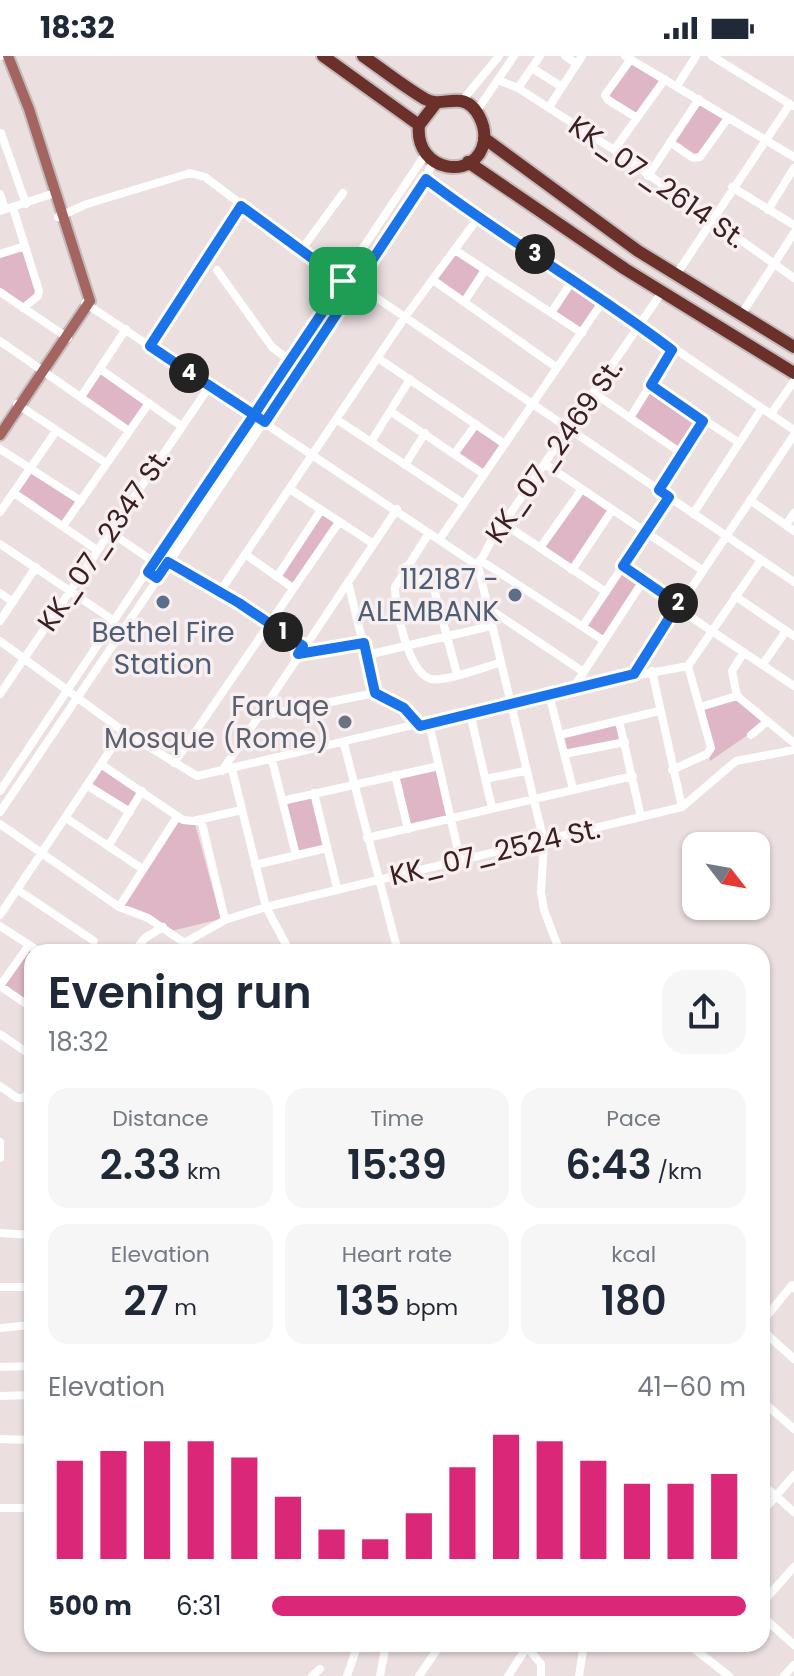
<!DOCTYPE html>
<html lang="en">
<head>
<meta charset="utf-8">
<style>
	:root { --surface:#fff; --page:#f6f6f7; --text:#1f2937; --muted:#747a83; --accent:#db2777 }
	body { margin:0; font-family:Poppins,sans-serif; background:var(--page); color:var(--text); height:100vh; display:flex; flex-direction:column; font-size:30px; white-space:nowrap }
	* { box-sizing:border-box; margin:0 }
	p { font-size:26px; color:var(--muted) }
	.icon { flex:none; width:44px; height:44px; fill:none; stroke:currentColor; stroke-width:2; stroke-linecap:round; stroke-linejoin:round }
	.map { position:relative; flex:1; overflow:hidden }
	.sheet { position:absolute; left:24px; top:888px; width:746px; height:708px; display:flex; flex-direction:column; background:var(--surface); border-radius:24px; box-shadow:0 2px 6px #0004 }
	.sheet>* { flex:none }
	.needle { width:52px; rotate:121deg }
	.tools { position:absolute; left:682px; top:776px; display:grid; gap:16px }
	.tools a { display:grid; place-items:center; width:88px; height:88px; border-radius:16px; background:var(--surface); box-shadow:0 2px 6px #0004; font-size:40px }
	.pin { position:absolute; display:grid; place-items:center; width:68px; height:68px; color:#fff; margin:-34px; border-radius:16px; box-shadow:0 4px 12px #0006 }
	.km { position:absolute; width:40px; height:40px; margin:-20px; border-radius:50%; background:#222; color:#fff; font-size:22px; line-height:40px; text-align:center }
	.round { display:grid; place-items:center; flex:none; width:84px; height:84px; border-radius:24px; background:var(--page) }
	.head { display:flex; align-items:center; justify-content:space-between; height:136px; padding:0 24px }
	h1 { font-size:44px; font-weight:600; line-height:60px }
	.figures { display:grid; grid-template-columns:repeat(3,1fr); gap:12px; height:136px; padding:8px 24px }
	.figures div { display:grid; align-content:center; border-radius:20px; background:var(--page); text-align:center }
	.figures b { font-size:40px; font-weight:600 }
	.figures small { font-size:22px; font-weight:400 }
	.figures p { font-size:22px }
	.chart { height:224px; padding:16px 24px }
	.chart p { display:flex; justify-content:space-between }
	.chart svg { width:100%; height:144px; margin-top:8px; stroke:var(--accent); stroke-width:6 }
	ul { padding:0 24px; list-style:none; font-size:26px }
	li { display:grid; grid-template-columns:128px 96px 1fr; align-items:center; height:60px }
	li i { height:20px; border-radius:10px; background:var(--accent) }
	.status { display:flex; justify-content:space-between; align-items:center; height:56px; padding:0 40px; background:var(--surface); direction:ltr }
	.status svg { height:22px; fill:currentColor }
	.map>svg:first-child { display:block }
	.green { fill:#deb6c6 }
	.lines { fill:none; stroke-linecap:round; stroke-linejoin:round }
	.major-casing { stroke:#c4bcbc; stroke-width:14 }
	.highway-casing { stroke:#c4bcbc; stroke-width:16 }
	.minor { stroke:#fff; stroke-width:8 }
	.major { stroke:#a46460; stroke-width:10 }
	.highway { stroke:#6a3029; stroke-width:12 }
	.route-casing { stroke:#fff; stroke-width:16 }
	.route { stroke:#1a73e8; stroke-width:10 }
	.service-dot { fill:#5c6f8a; stroke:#f8eff1; stroke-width:3 }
	.worship-dot { fill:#6b7280; stroke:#f8eff1; stroke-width:3 }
	.labels { text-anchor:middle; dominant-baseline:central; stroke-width:7; stroke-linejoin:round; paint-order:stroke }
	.street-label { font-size:28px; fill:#3c201f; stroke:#f8eff1 }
	.service-label { font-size:28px; fill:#4e5e75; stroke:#f8eff1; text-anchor:end }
	.worship-label { font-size:28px; fill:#5b616d; stroke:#f8eff1; text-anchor:end }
</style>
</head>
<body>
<div class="status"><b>18:32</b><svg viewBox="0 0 49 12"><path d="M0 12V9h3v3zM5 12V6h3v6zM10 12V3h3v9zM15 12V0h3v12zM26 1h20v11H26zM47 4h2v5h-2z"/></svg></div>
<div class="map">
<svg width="794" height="1620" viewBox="0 0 794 1620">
	<rect width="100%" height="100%" fill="#ebdfe0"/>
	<path class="green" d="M 631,3 L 665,23 L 637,62 L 605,39 Z
		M 699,43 L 728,62 L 697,102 L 670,86 Z
		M 25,190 L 39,238 L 23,252 L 0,236 L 0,198 Z
		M 455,194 L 485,214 L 464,246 L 433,224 Z
		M 574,223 L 603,244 L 582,277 L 551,257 Z
		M 100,313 L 149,347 L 129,375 L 81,341 Z
		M 651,329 L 703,365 L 681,397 L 630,362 Z
		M 476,368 L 503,387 L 482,417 L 455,397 Z
		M 31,412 L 81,445 L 63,470 L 14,437 Z
		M 582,433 L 612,454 L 572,514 L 540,492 Z
		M 321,454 L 339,466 L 293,532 L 277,521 Z
		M 623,510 L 643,525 L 603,584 L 583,570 Z
		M 737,640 L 768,665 L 710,705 L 700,651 Z
		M 619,665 L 625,686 L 564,698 L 560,679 Z
		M 102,709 L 142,735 L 130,756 L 88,730 Z
		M 439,710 L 451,763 L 408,773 L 395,719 Z
		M 314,737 L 327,792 L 296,799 L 282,745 Z
		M 172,763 L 195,768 L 221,863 L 171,875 L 115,851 Z
		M 29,889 L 39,896 L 32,896 L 32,952 L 0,930 Z"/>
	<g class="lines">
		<g class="major-casing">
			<path id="major" d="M 0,379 L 90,245 L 29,53 L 8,0"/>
		</g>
		<g class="highway-casing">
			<path id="highway" d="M 323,0 L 419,69
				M 363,0 C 383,14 403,30 425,43 C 438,50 448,43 461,45 C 477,48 486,70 484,85 C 477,126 414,117 419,69 L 436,47
				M 484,82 L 638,195 L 794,291
				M 468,106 L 625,213 L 794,317"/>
		</g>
		<path class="minor" d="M 0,0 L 1,0
			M 565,0 L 577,8
			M 625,0 L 794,101
			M 712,0 L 793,50
			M 631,3 L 605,39 L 608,44 L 637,62
			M 532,12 L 562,31
			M 498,24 L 518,32 L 614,94 L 794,222
			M 677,30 L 696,0
			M 518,32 L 540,0
			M 462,45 L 499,0
			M 549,51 L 582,0
			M 476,56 L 514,0
			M 1,77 L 26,148
			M 670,86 L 693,102 L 700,101 L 728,62
			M 614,94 L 665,23
			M 648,120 L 699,43
			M 426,123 L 794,374
			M 732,131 L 794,169
			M 0,138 L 5,153
			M 13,152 L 39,235 L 38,240 L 23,252
			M 768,154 L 794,112
			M 0,155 L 55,137
			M 58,161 L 87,148 L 190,117 L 205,121 L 343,225
			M 302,193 L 343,137
			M 455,194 L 582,277
			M 0,198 L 25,190
			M 217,214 L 272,291 L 290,305
			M 676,219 L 790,48
			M 433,224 L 556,311
			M 355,231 L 371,238 L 794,526
			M 0,236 L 68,282
			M 464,246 L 485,214
			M 85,247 L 478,510
			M 551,257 L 574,222
			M 741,259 L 794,177
			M 0,285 L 129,375
			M 150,290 L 241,150
			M 378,302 L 503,387
			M 100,313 L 181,370
			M 651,329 L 738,386
			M 594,337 L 681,397
			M 81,341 L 126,273
			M 17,348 L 106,407
			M 390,355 L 482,417
			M 771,358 L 794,325
			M 630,362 L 672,294
			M 336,363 L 463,447
			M 371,386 L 410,323
			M 0,393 L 81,445
			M 455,397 L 476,368
			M 545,408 L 702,514
			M 405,409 L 425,377
			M 291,434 L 372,487
			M 659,434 L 703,365
			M 14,437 L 97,494
			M 750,444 L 794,475
			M 0,456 L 56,375
			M 693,458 L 762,352
			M 503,467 L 606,536
			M 786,469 L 794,457
			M 63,470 L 149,347
			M 110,476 L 154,506
			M 429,477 L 395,531 C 395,552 408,617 431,623 C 445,626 484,611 499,607
			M 439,484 L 603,245
			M 0,488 L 113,564
			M 540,492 L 582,433
			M 245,498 L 293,532
			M 480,504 L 603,584
			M 168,506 L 303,590
			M 623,510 L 678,548
			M 405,511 L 434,533 L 457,618
			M 572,514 L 612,454
			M 277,521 L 321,454
			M 348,526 L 375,637
			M 0,537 L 13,546
			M 219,537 L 405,261 L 478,162
			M 735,540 L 794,580
			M 676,551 L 794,630
			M 488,552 L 582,615
			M 0,565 L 36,511
			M 583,570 L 669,441
			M 0,585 L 123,675 L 197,720 L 574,631 L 688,610
			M 298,598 L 364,587
			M 367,599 L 491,570
			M 763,608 L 786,575
			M 688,610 L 761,504
			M 652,615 L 682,751
			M 634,618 L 794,379
			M 574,631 L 643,525
			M 375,637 L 404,652 L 420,670
			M 0,638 L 209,331
			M 549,638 L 573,733
			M 737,640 L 732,615 L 744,596
			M 700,651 L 737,640 L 794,687
			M 470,657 L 492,752
			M 256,661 L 375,637
			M 619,665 L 641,761
			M 429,667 L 460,803
			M 560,679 L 659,655
			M 751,679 L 768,665
			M 344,688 L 398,896
			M 564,698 L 625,686
			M 272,704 L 296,799
			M 174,707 L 339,466
			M 102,709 L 183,764 L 193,765 L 242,754
			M 232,713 L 266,851 L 290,896
			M 672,714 L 707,698 L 711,692 L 688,610
			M 222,715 L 397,453
			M 395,719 L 408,773
			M 485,723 L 525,715
			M 88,730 L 130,756
			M 0,735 L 425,99
			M 314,737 L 337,832
			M 282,745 L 439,710
			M 0,756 L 418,138 L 433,106
			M 66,762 L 141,812
			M 201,763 L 225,864
			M 0,768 L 119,851 L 148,862 L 198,896
			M 367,782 L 633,720
			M 109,789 L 142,735
			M 255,809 L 327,792
			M 18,834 L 94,885
			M 119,851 L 177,761
			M 0,859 L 123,675
			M 0,870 L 40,896
			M 186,886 L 225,864 L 266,851 L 682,751 L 736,705 L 794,694
			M 134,896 L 145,882 L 163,871
			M 560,896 L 544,854 L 541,836 L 544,786 L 478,510 L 490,487 L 662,236
			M 0,930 L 29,889
			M 0,930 L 32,952
			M 0,978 L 32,1000
			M 0,1030 L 17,1042 L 24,1042 L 32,1032
			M 0,1086 L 0,1102
			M 0,1177 L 32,1179
			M 0,1231 L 32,1231
			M 762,1266 L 792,1229 L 794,1232
			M 0,1272 L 32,1269
			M 762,1274 L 794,1303
			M 0,1311 L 32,1310
			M 0,1340 L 32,1339
			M 762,1345 L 794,1373
			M 0,1383 L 32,1384
			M 762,1428 L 776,1440 L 794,1419
			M 0,1452 L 32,1452
			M 762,1456 L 776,1440 L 794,1456
			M 762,1547 L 794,1511
			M 762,1560 L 794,1589
			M 688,1588 L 729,1620
			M 527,1591 L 541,1608 L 541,1620
			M 312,1620 L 320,1613
			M 347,1620 L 358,1588
			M 380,1620 L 386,1588
			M 419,1620 L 441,1588
			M 508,1620 L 529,1588
			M 579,1620 L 584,1588
			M 784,1620 L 794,1609"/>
		<use href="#major" class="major"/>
		<use href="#highway" class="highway"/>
	</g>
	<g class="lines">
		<g class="route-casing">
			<path id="route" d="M 343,225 C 314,270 283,314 254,359 L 148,516 L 157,522 L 168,506 L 239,547 L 303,590 L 298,598 L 364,587 L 375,637 L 404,652 L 420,670 L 634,618 L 678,548 L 623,510 L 669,441 L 659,434 L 703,365 L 651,329 L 672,294 C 592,233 506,184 426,123 L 265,366 C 227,341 188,316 150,290 L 241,150 L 343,225"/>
		</g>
		<use href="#route" class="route"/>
	</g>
	<g class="service-dot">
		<circle cx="515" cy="539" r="8"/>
		<circle cx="163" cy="546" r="8"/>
	</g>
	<circle class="worship-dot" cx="345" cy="666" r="8"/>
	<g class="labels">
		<g class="street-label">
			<text transform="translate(657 126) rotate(35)">KK_07_2614 St.</text>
			<text transform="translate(554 395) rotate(-55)">KK_07_2469 St.</text>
			<text transform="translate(104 484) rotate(-56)">KK_07_2347 St.</text>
			<text transform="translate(495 796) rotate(-13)">KK_07_2524 St.</text>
		</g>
		<g class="service-label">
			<text x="499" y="523">112187 -<tspan x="499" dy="32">ALEMBANK</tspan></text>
			<text x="163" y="576" text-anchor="middle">Bethel Fire<tspan x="163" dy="32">Station</tspan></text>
		</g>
		<g class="worship-label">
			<text x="329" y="650">Faruqe<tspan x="329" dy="32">Mosque (Rome)</tspan></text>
		</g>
	</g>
</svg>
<div class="tools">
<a><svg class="needle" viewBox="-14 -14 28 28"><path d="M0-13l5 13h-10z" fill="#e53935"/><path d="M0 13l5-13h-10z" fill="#747a83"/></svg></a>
</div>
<div class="pin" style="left:343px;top:225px;background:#1e9e55"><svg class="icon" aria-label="arrive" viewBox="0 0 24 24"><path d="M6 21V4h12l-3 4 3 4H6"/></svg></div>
<b class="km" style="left:283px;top:576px">1</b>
<b class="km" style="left:678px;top:547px">2</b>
<b class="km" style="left:535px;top:198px">3</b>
<b class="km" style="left:189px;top:317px">4</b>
<section class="sheet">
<div class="head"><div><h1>Evening run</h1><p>18:32</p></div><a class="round"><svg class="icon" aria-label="share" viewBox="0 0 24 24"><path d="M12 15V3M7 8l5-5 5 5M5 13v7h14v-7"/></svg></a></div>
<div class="figures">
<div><p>Distance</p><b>2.33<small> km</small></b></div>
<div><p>Time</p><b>15:39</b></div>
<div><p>Pace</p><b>6:43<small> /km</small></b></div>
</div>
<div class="figures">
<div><p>Elevation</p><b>27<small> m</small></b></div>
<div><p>Heart rate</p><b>135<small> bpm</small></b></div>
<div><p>kcal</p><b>180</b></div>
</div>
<div class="chart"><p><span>Elevation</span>41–60 m</p>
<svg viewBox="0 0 160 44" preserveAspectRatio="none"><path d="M5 44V14M15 44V11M25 44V8M35 44V8M45 44V13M55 44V25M65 44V35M75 44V38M85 44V30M95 44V16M105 44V6M115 44V8M125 44V14M135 44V21M145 44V21M155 44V18"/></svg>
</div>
<ul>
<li><b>500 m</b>6:31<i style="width:100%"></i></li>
</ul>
</section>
</div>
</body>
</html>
